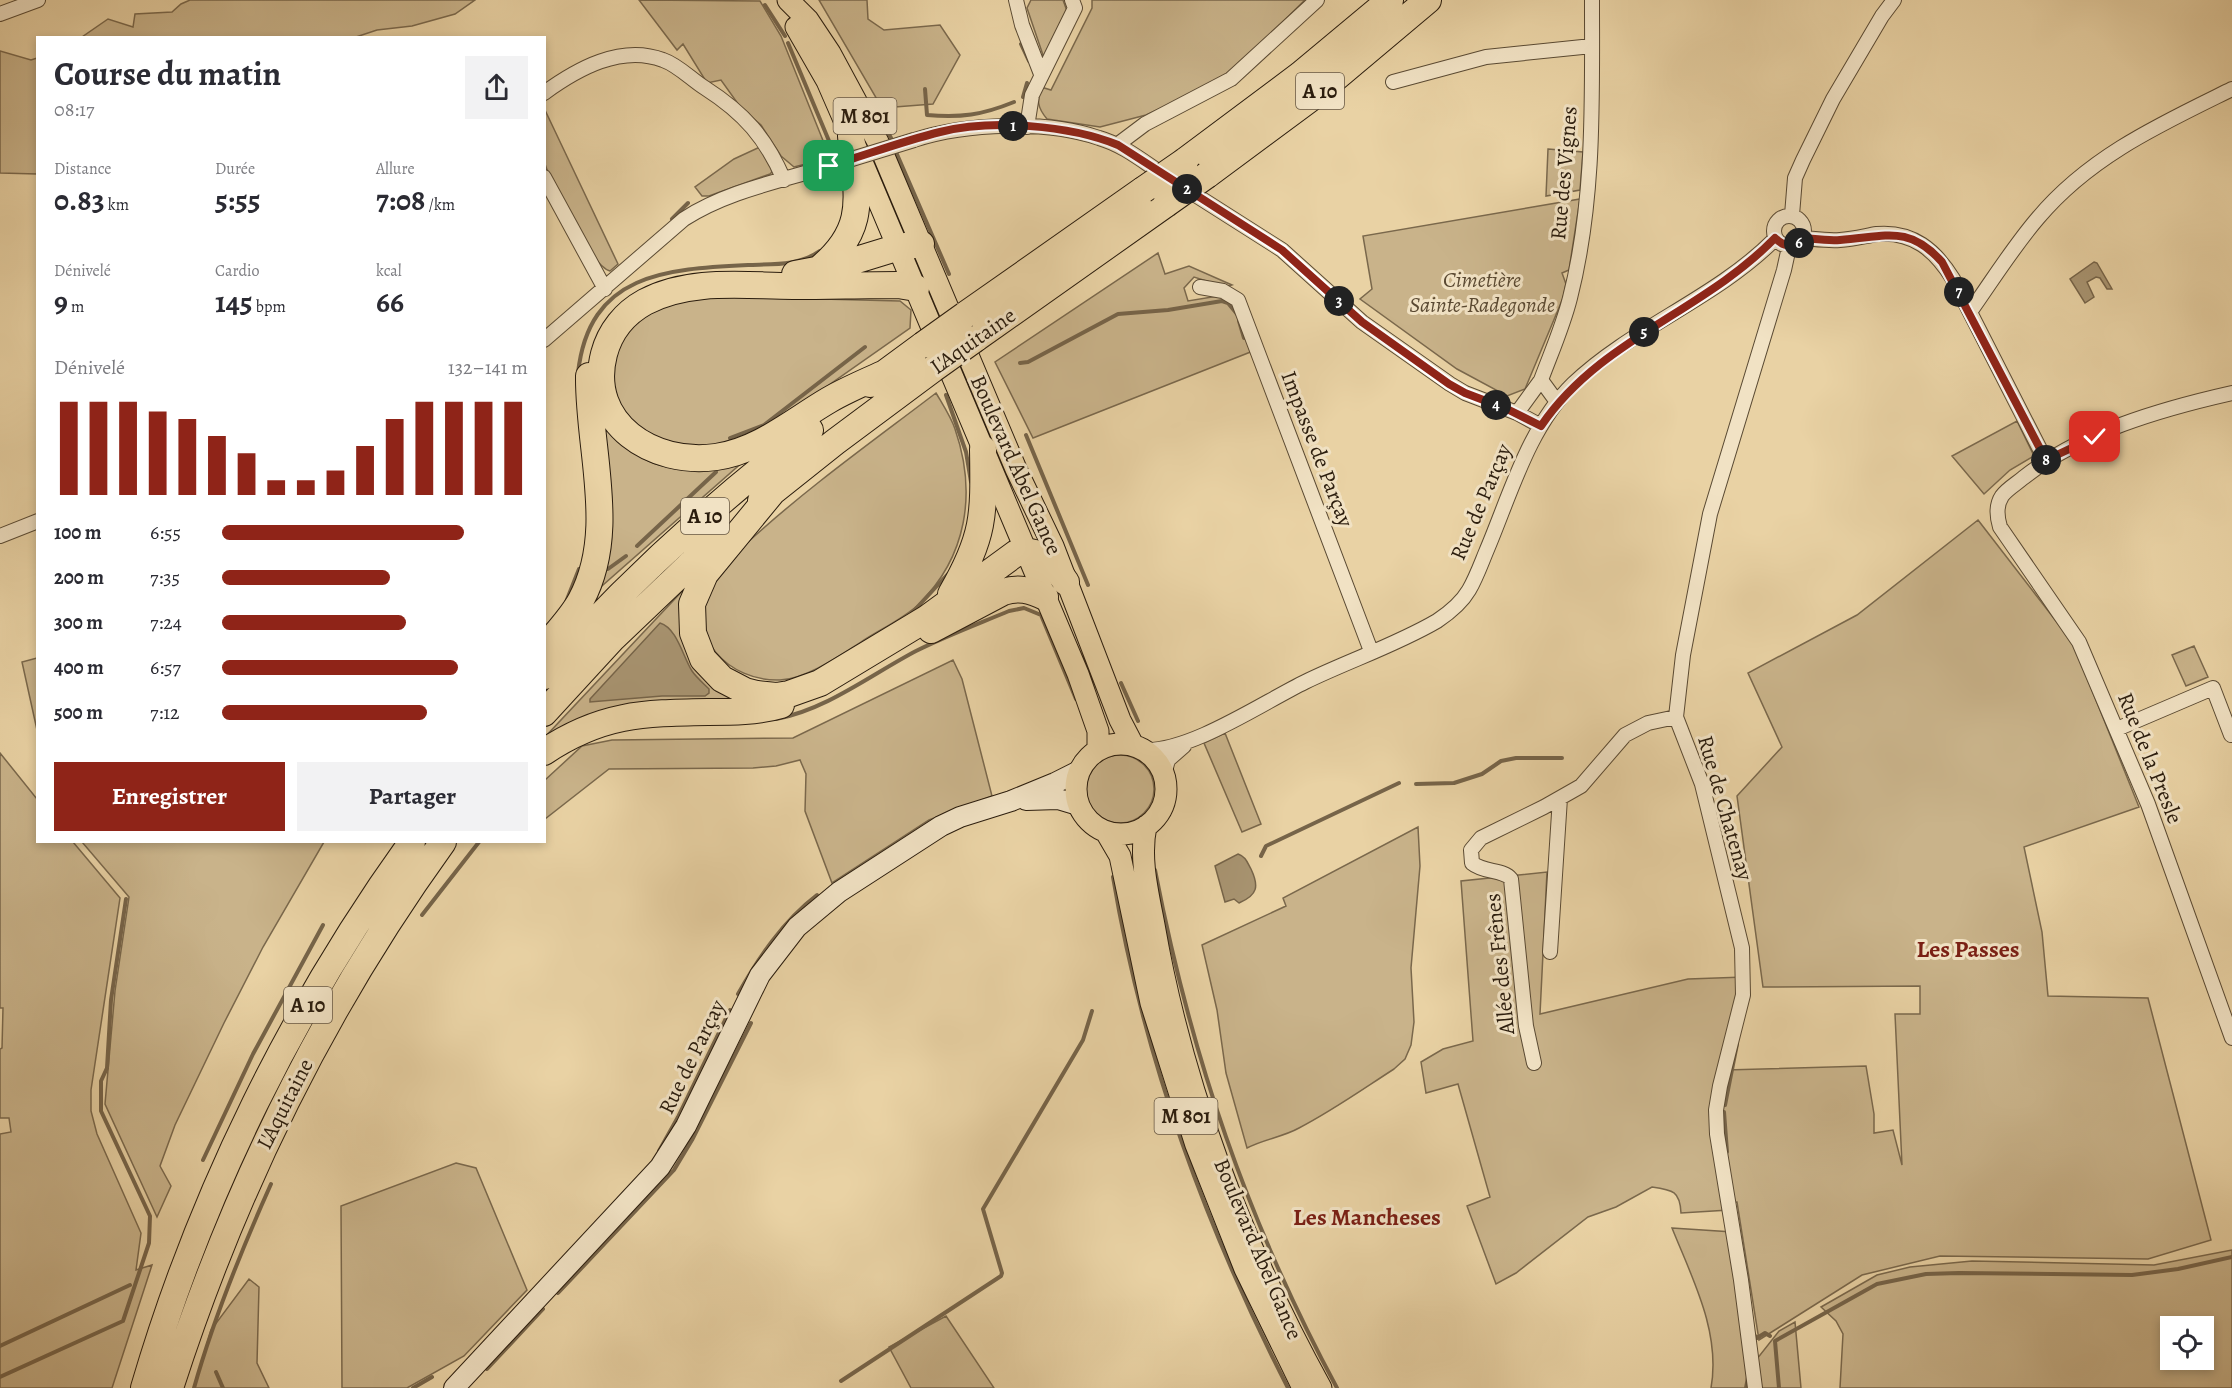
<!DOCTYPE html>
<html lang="fr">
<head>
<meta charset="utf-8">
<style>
	:root { --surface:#fff; --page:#f2f2f3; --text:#2b2b33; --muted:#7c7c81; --accent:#8f2418 }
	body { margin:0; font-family:Alegreya,serif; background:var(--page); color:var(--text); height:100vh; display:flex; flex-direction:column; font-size:22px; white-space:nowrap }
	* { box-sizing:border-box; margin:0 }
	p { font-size:20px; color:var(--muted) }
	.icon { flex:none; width:33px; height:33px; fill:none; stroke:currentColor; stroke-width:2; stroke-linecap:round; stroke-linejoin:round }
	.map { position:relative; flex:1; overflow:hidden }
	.drawer { position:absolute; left:36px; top:36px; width:510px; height:807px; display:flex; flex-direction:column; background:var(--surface); border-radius:0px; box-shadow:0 3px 9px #0003 }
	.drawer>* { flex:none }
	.buttons { position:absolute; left:2160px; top:1316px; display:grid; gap:12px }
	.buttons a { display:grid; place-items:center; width:54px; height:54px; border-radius:0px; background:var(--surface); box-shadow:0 3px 9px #0003; font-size:30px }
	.pin { position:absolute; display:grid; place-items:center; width:51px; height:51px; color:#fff; margin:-26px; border-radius:12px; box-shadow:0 3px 9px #0006 }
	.km { position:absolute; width:30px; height:30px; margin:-15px; border-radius:50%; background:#222; color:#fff; font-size:16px; line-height:30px; text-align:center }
	.round { display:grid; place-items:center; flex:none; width:63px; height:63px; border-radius:0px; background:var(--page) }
	.overview { display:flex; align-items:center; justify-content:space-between; height:102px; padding:0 18px }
	h1 { font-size:33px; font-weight:700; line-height:45px }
	.stats { display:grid; grid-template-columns:repeat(3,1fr); gap:9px; height:102px; padding:6px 18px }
	.stats div { display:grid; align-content:center }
	.stats b { font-size:30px; font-weight:700 }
	.stats small { font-size:16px; font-weight:400 }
	.stats p { font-size:16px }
	.chart { height:168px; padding:12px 18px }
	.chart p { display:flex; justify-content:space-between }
	.chart svg { width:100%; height:108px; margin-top:6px; stroke:var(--accent); stroke-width:6 }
	.action { display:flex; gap:12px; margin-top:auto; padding:12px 18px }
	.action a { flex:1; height:69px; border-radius:0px; background:var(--accent); color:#fff; font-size:24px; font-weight:700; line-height:69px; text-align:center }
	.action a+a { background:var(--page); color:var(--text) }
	ul { padding:0 18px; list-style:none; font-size:20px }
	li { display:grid; grid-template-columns:96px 72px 1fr; align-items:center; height:45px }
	li i { height:15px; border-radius:8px; background:var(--accent) }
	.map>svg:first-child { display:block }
	.green { fill:#c9b38a; stroke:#7a684c; stroke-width:1.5; fill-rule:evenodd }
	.water { fill:#a89471; stroke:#766449; stroke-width:1.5 }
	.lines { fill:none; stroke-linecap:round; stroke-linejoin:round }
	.stream { stroke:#766449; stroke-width:4 }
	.street-casing { stroke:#5a4a33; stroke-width:16 }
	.secondary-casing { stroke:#2a1c0d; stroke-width:22 }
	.primary-casing { stroke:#2a1c0d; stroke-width:23 }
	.highway-casing { stroke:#2a1c0d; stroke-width:28 }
	.street { stroke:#f1e2c4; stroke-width:14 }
	.secondary { stroke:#f1e2c4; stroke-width:20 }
	.primary { stroke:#e9d2a4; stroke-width:21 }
	.highway { stroke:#e9d2a4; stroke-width:26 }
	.street-bridge-casing { stroke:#5a4a33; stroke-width:16; stroke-linecap:butt }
	.highway-bridge-casing { stroke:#2a1c0d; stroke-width:28; stroke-linecap:butt }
	.street-bridge { stroke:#f1e2c4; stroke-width:14 }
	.highway-bridge { stroke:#e9d2a4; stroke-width:26 }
	.route-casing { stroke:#fff; stroke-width:12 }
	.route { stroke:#8f2418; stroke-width:8 }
	.labels { text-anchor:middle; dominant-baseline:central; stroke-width:6; stroke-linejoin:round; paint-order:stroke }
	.shield { fill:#f1e2c4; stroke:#665744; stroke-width:1.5 }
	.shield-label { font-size:21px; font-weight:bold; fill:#2a1c0d }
	.street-label { font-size:22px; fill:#2a1c0d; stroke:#f1e2c4 }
	.park-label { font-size:22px; font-style:italic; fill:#5a4932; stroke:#f1e2c4 }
	.neighbourhood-label { font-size:24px; font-weight:bold; fill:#7a1f14; stroke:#f1e2c4 }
</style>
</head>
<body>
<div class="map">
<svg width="2232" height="1388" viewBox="0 0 2232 1388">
	<rect width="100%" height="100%" fill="#e9d2a4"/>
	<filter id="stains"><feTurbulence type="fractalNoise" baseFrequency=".00333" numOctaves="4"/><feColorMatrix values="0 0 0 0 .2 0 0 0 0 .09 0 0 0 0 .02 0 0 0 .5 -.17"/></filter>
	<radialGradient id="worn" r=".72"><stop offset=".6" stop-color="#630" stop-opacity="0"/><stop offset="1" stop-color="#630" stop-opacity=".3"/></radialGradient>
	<path class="green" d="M 190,0 L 475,0 L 455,14 L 412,26 L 377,30 L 356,37 L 82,37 L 108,19 L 133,27 L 135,14 L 172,12 L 181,4 Z
		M 639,0 L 760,1 L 781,36 L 830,158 L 794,167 L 781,156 L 761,125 L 741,108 L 721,80 L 707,83 L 683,44 L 677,50 Z
		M 819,0 L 867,0 L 868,19 L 884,30 L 940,25 L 960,55 L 933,104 L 882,108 Z
		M 1031,0 L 1063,0 L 1067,11 L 1044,58 L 1027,8 Z
		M 1092,0 L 1305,0 L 1237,67 L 1199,91 L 1146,115 L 1100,127 L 1047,119 C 1037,107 1037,101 1041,87 L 1051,90 L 1092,8 Z
		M 0,51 L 31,60 L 37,58 L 37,174 L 0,173 Z
		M 544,108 L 618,264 L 610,271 C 592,267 551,184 545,164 C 541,151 545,123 544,108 Z
		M 762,146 L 773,171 L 770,174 L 709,196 L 702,196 L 695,187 L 734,159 Z
		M 1548,149 L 1583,152 L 1580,190 L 1546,196 Z
		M 1580,199 L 1569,270 L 1562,273 L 1566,284 L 1563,298 L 1525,389 L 1507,396 L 1457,369 L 1360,299 L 1372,289 L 1363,236 Z
		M 1158,253 L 1165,274 L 1189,266 L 1232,285 L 1226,287 L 1194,277 L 1184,288 L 1188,301 L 1218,296 L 1237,305 L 1253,351 L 1033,438 L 995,362 Z
		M 706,296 L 900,301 L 911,310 L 910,328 L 776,422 L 732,442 L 693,448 L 659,440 L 628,419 L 611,389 L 612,356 L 628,328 L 661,305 Z
		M 936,393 C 943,405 951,417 955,429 C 977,493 967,557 918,605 C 903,619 879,630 861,642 C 839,656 806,679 780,680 C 729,682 684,636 708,585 C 715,568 734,554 748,542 C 807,488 873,441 936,393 Z
		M 600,408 C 611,422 622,440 635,452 C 665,479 710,465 745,460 L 595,592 Z
		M 2017,421 L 2034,456 L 2010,470 L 1984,494 L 1952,456 Z
		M 1978,520 L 2073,643 L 2139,807 L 2024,847 L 2042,932 L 2048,996 L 2148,998 L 2211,1240 L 2148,1259 L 1940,1256 L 1862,1275 L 1759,1340 L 1737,1202 L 1728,1203 L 1729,1210 L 1681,1213 C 1680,1191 1673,1190 1652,1187 L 1616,1207 L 1588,1217 L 1516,1273 L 1496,1284 L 1467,1206 L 1490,1197 L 1458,1084 L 1426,1093 L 1421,1062 L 1443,1049 L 1473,1041 L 1461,881 L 1547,872 L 1540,1014 L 1688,979 L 1744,977 L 1726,1070 L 1866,1066 L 1874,1114 L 1874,1133 L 1893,1130 L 1902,1165 L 1895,1014 L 1920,1014 L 1920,986 L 1763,987 L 1737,796 L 1782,747 L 1748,673 L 1857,615 Z
		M 688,585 L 686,637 L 761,702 L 545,737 Z
		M 2194,646 L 2208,677 L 2186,686 L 2172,655 Z
		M 37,658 L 38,658 L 37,730 L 22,662 Z
		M 953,660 L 962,679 L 992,796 L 929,820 L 832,883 L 805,811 L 806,774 L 800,760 L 776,766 L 753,768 L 609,769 L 545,819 L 545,780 L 582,746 L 612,740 L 793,738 Z
		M 1225,733 L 1261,824 L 1242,832 L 1204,743 Z
		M 0,753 L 37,799 L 38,842 L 73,842 L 120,898 L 91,1090 L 91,1111 L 97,1134 L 141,1233 L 136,1270 L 152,1265 L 112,1388 L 0,1388 L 0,1134 L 11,1132 L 9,1118 L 0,1118 L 0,1049 L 2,1048 L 3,1008 L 0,1008 Z
		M1086 789a34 34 0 1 1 68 0a34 34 0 1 1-68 0Z
		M 1418,827 L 1420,866 L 1411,968 L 1414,1022 L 1411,1045 L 1405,1059 L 1394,1069 C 1363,1089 1332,1111 1299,1128 C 1283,1137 1264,1139 1247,1148 L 1226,1073 L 1217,1010 L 1202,945 L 1286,906 L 1283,898 Z
		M 82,842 L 324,842 L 263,947 L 224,1023 L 175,1125 L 160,1166 L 171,1186 L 157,1217 L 105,1104 L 115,991 L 129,897 Z
		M 456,1163 L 476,1168 L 527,1290 L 464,1356 L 407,1388 L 342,1388 L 341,1206 Z
		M 1672,1228 L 1733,1232 L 1753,1364 L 1779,1331 L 1795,1322 L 1801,1388 L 1711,1388 C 1721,1332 1692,1278 1672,1228 Z
		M 2232,1250 L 2232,1388 L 1840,1388 L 1843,1334 L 1836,1321 L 1821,1307 L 1877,1275 L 1910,1267 L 1972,1261 L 2154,1265 ZM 2170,1326 L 2204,1326 L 2204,1359 L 2170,1359 Z
		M 249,1279 L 259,1287 L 257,1363 L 269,1388 L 194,1388 L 211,1330 Z
		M 946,1316 L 994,1388 L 911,1388 L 889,1347 Z"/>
	<path class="water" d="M 2094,262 L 2097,263 L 2112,289 L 2107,289 L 2100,278 L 2096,277 L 2087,282 L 2094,297 L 2085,303 L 2070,279 Z
		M 660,623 C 677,628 683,657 692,671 C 696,677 703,683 709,689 L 709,693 L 705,696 L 662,696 L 590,702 L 590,699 Z
		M 1238,854 C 1246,857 1247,862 1251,869 C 1259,886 1258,895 1239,903 L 1234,899 L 1225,902 L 1215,866 Z"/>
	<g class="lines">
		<path class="stream" d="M 765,5 L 785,36
			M 788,43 L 837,160
			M 1021,44 L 1029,61
			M 925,89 L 927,115 C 961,118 982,115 1014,102
			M 1023,97 L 1027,83
			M 877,112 L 891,138
			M 896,152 L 949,274
			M 839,167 L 843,183
			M 672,219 L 688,203
			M 1239,321 L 1244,338
			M 1020,363 L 1028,362 L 1118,314 L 1168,310 L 1222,301 L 1228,303 L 1237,314
			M 578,373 C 589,273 666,269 748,265 C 772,264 799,266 820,251
			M 946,395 L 966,452 L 971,482
			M 1026,435 L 1088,585
			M 730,438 L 764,425 L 865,347
			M 637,546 L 716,472
			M 608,569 L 626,556
			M 566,602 L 579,569
			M 910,615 L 948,574
			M 1121,683 L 1138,721
			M 776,719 C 826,710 872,674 916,651 C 946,636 978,624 1009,611 L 1024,608 L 1041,615 L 1076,699
			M 1416,784 L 1454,783 L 1482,774 L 1501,761 L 1516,758 L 1562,758
			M 1261,856 L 1266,846 L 1399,783
			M 1155,870 C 1191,1056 1247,1221 1337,1388
			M 1113,877 C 1143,1056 1205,1226 1288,1388
			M 422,915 L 479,842
			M 738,994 C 759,957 783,921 817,895
			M 1725,1105 L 1737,1044
			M 1724,1112 L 1727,1152
			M 659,1151 L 678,1117 L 730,1010
			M 203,1160 L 253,1054 L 323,925
			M 558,1293 L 674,1170 L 692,1140 L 751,1023
			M 1754,1335 L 1757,1338 L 1765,1333 L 1770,1336
			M 0,1346 L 130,1285
			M 487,1369 L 543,1309
			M 216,1372 L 223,1388
			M 0,1377 L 123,1321 L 149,1243 L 150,1216 L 101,1111 L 101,1081 L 107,1068 L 111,1000 L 126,899
			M 841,1381 L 1001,1276 L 1002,1273 L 983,1209 L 1083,1040 L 1092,1011
			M 194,1388 C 214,1317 241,1251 271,1184
			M 413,1388 L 432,1377
			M 1746,1388 L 1748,1377
			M 1779,1388 L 1775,1341 L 1877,1284 L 1926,1274 L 1959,1273 L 2132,1275 L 2178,1269 L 2232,1257"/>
		<g class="street-casing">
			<path id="street" d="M 1016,0 L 1022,25 L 1041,74
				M 0,14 L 38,0
				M 1393,82 L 1486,57 L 1592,46
				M 544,93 C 577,69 621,44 663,60 C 678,65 692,80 705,88 C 744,113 766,138 784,180
				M 1027,127 L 1032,95 L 1075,8 L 1072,0
				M 914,140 C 967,123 1046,120 1099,138 C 1124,145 1145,163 1167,177
				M 1117,145 L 1145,124 L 1231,79 L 1317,0
				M 544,177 L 605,289
				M 1183,187 L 1282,250 L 1362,322 L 1450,384 L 1465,393 L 1517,413 L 1541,426
				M 1792,215 L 1795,178 L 1803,160 L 1833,99 L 1882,16 L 1894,0
				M1774 231a15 15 0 1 1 30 0a15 15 0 1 1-30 0Z
				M 1803,238 C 1815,239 1828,241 1840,240 C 1853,239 1865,236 1877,234 C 1913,231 1935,250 1953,279 L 2046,461
				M 1200,287 L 1223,291 L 1238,300 L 1371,651
				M 1970,312 C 1992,281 2013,247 2038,218 C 2090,156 2161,124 2232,89
				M 544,340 L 684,219 C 727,191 781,181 829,166
				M 2232,393 C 2161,409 2081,432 2023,478 C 2016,484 2007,489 2002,496 C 1996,505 1997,517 2000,527 L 2079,642 L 2148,804 L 2232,1038
				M 1557,402 L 1541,380 C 1551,353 1563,326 1570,298 C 1595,200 1592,100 1592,0
				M 1517,413 L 1541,380
				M 0,536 L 38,521
				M 2117,729 L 2213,688 L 2231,735
				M 1144,750 C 1190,752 1262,703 1305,682 C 1348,661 1396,645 1437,621 C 1449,613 1462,602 1469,590 C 1476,578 1481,564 1486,552 C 1510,496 1528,428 1573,384 C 1633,327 1715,299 1775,239
				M 1164,775 L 1168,760 L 1184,746
				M 1550,952 L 1560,798
				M 1534,1063 L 1526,1026 L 1511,879 C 1503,869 1484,873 1472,863 L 1471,850 L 1481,838 L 1544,807 L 1581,786 L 1625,735 L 1648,723 L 1676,717
				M 1755,1388 L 1741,1280 L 1717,1134 L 1716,1110 L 1720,1086 L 1743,995 L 1742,948 L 1702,784 L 1676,717 L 1683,655 L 1710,514 L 1784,270 L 1789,247"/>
		</g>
		<g class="secondary-casing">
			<path id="secondary" d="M 1026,800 L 1058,799 L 1078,805
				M 454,1388 L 660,1167 L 686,1126 L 760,975 L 797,927 L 839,892 L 941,826 L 960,817 L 1011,801 L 1055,783 L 1079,771"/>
		</g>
		<g class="primary-casing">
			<path id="primary" d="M 788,0 L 808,20 L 830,53 L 878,142 L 1016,469 L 1053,546 L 1120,720 L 1133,745
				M 796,27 L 827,81 L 851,136 L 1078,674 L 1098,731 L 1098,750
				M1076 789a45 45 0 1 1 90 0a45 45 0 1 1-90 0Z
				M 1146,826 C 1139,858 1148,893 1154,925 C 1182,1086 1242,1245 1321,1388
				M 1106,832 L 1120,856 L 1151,1003 L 1196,1145 L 1245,1269 L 1303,1388"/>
		</g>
		<g class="highway-casing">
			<path id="highway" d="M 1185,161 L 1300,75 L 1390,0
				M 1207,175 L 1315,95 L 1428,0
				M 819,269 C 870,227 856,194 851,136
				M 795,274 L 837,266 L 899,247 L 921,244
				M 965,315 L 1143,190
				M 975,339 L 1166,204
				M 883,374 C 865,382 846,390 829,400 C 793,421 759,451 716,457 C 654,466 586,424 604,354 C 610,331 625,313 645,302 C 690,278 745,286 793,286 C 828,286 863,285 898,285 L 916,288
				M 870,384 L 923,345
				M 774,490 L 705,574 L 692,604 L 693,633 L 703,659 L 722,679 L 745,691 L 757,694 L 776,696 L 789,694 L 820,683 L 926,619 L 1015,554 C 1041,546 1052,563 1066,582
				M 761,501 L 835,442 L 933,369
				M 951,594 C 985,536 984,514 983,449
				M 931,630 L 1003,592 C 1019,587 1030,590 1045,597
				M 544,648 C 557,632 572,617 581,600 C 618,531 588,450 589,376
				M 544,676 C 625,585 714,503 810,430
				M 544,713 L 613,638 L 717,539
				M 544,752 C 601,714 642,713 708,712 C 732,712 757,712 781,705
				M 144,1388 C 201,1193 294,1006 412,842
				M 170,1388 C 233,1192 323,1008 443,842"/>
		</g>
		<use href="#street" class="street"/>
		<use href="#secondary" class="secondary"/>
		<use href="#primary" class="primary"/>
		<use href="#highway" class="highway"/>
		<g class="street-bridge-casing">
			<path id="street-bridge" d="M 829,166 L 914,140"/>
		</g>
		<g class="highway-bridge-casing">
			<path id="highway-bridge" d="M 1143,190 L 1185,161
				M 1166,204 L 1207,175
				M 923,345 L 965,315
				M 933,369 L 975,339"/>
		</g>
		<use href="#street-bridge" class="street-bridge"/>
		<use href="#highway-bridge" class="highway-bridge"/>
	</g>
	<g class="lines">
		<g class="route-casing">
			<path id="route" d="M 829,166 C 866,155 903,141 940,132 C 991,119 1069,125 1118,145 L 1282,250 L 1362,322 L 1449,384 L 1465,393 L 1507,409 L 1541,426 C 1600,339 1703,312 1775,238 C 1785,248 1794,248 1803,238 C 1815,239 1828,241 1840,240 C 1885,237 1908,224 1942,262 L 2046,460 L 2095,437"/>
		</g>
		<use href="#route" class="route"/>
	</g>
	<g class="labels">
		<g class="shield">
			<rect x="1296" y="73" width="48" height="36" rx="4.5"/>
			<rect x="833.5" y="98" width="63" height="36" rx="4.5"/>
			<rect x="681" y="498" width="48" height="36" rx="4.5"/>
			<rect x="284" y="987" width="48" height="36" rx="4.5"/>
			<rect x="1154.5" y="1098" width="63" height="36" rx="4.5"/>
		</g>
		<g class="shield-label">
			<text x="1320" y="91">A 10</text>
			<text x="865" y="116">M 801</text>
			<text x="705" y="516">A 10</text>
			<text x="308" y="1005">A 10</text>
			<text x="1186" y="1116">M 801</text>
		</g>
		<g class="street-label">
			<text transform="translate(1564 173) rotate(-85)">Rue des Vignes</text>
			<text transform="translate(973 341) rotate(-35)">L'Aquitaine</text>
			<text transform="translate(1317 449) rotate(69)">Impasse de Parçay</text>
			<text transform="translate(1016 465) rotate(66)">Boulevard Abel Gance</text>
			<text transform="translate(1481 502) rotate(-67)">Rue de Parçay</text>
			<text transform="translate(2150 758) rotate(68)">Rue de la Presle</text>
			<text transform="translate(1725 808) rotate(74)">Rue de Chatenay</text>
			<text transform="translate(1500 964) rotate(-96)">Allée des Frênes</text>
			<text transform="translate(692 1057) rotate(-64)">Rue de Parçay</text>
			<text transform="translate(285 1104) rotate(-63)">L'Aquitaine</text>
			<text transform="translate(1258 1249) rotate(67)">Boulevard Abel Gance</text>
		</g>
		<g class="park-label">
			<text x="1482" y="280">Cimetière<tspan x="1482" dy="25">Sainte-Radegonde</tspan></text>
		</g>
		<g class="neighbourhood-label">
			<text x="1968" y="949">Les Passes</text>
			<text x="1367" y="1217">Les Mancheses</text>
		</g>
	</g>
	<rect width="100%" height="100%" filter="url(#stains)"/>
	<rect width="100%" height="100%" fill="url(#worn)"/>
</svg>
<div class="buttons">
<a><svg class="icon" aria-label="locate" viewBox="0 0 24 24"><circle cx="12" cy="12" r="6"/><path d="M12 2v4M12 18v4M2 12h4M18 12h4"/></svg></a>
</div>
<div class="pin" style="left:829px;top:166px;background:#1e9e55"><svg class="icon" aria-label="arrive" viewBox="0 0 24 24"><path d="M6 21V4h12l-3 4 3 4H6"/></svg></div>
<div class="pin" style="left:2095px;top:437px;background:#d93025"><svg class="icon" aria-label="check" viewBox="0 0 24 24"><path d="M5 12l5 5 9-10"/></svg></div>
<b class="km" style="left:1013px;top:126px">1</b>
<b class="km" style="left:1187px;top:189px">2</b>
<b class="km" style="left:1339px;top:301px">3</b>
<b class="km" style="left:1496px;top:405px">4</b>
<b class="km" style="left:1644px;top:332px">5</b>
<b class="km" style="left:1799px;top:243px">6</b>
<b class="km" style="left:1959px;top:292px">7</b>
<b class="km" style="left:2046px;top:460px">8</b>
<section class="drawer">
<div class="overview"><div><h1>Course du matin</h1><p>08:17</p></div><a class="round"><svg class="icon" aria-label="share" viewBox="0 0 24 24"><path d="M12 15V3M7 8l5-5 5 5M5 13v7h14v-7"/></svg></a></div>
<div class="stats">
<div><p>Distance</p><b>0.83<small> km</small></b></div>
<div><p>Durée</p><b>5:55</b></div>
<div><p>Allure</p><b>7:08<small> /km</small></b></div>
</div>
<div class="stats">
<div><p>Dénivelé</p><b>9<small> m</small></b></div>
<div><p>Cardio</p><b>145<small> bpm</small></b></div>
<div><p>kcal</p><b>66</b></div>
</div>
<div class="chart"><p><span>Dénivelé</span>132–141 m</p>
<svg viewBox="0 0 160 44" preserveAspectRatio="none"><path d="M5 44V6M15 44V6M25 44V6M35 44V10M45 44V13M55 44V20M65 44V27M75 44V38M85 44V38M95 44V34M105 44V24M115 44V13M125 44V6M135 44V6M145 44V6M155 44V6"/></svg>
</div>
<ul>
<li><b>100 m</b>6:55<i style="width:79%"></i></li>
<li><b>200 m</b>7:35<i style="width:55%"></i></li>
<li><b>300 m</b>7:24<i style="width:60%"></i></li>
<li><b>400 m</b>6:57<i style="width:77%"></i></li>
<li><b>500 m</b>7:12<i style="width:67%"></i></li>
</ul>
<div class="action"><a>Enregistrer</a><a>Partager</a></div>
</section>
</div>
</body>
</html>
